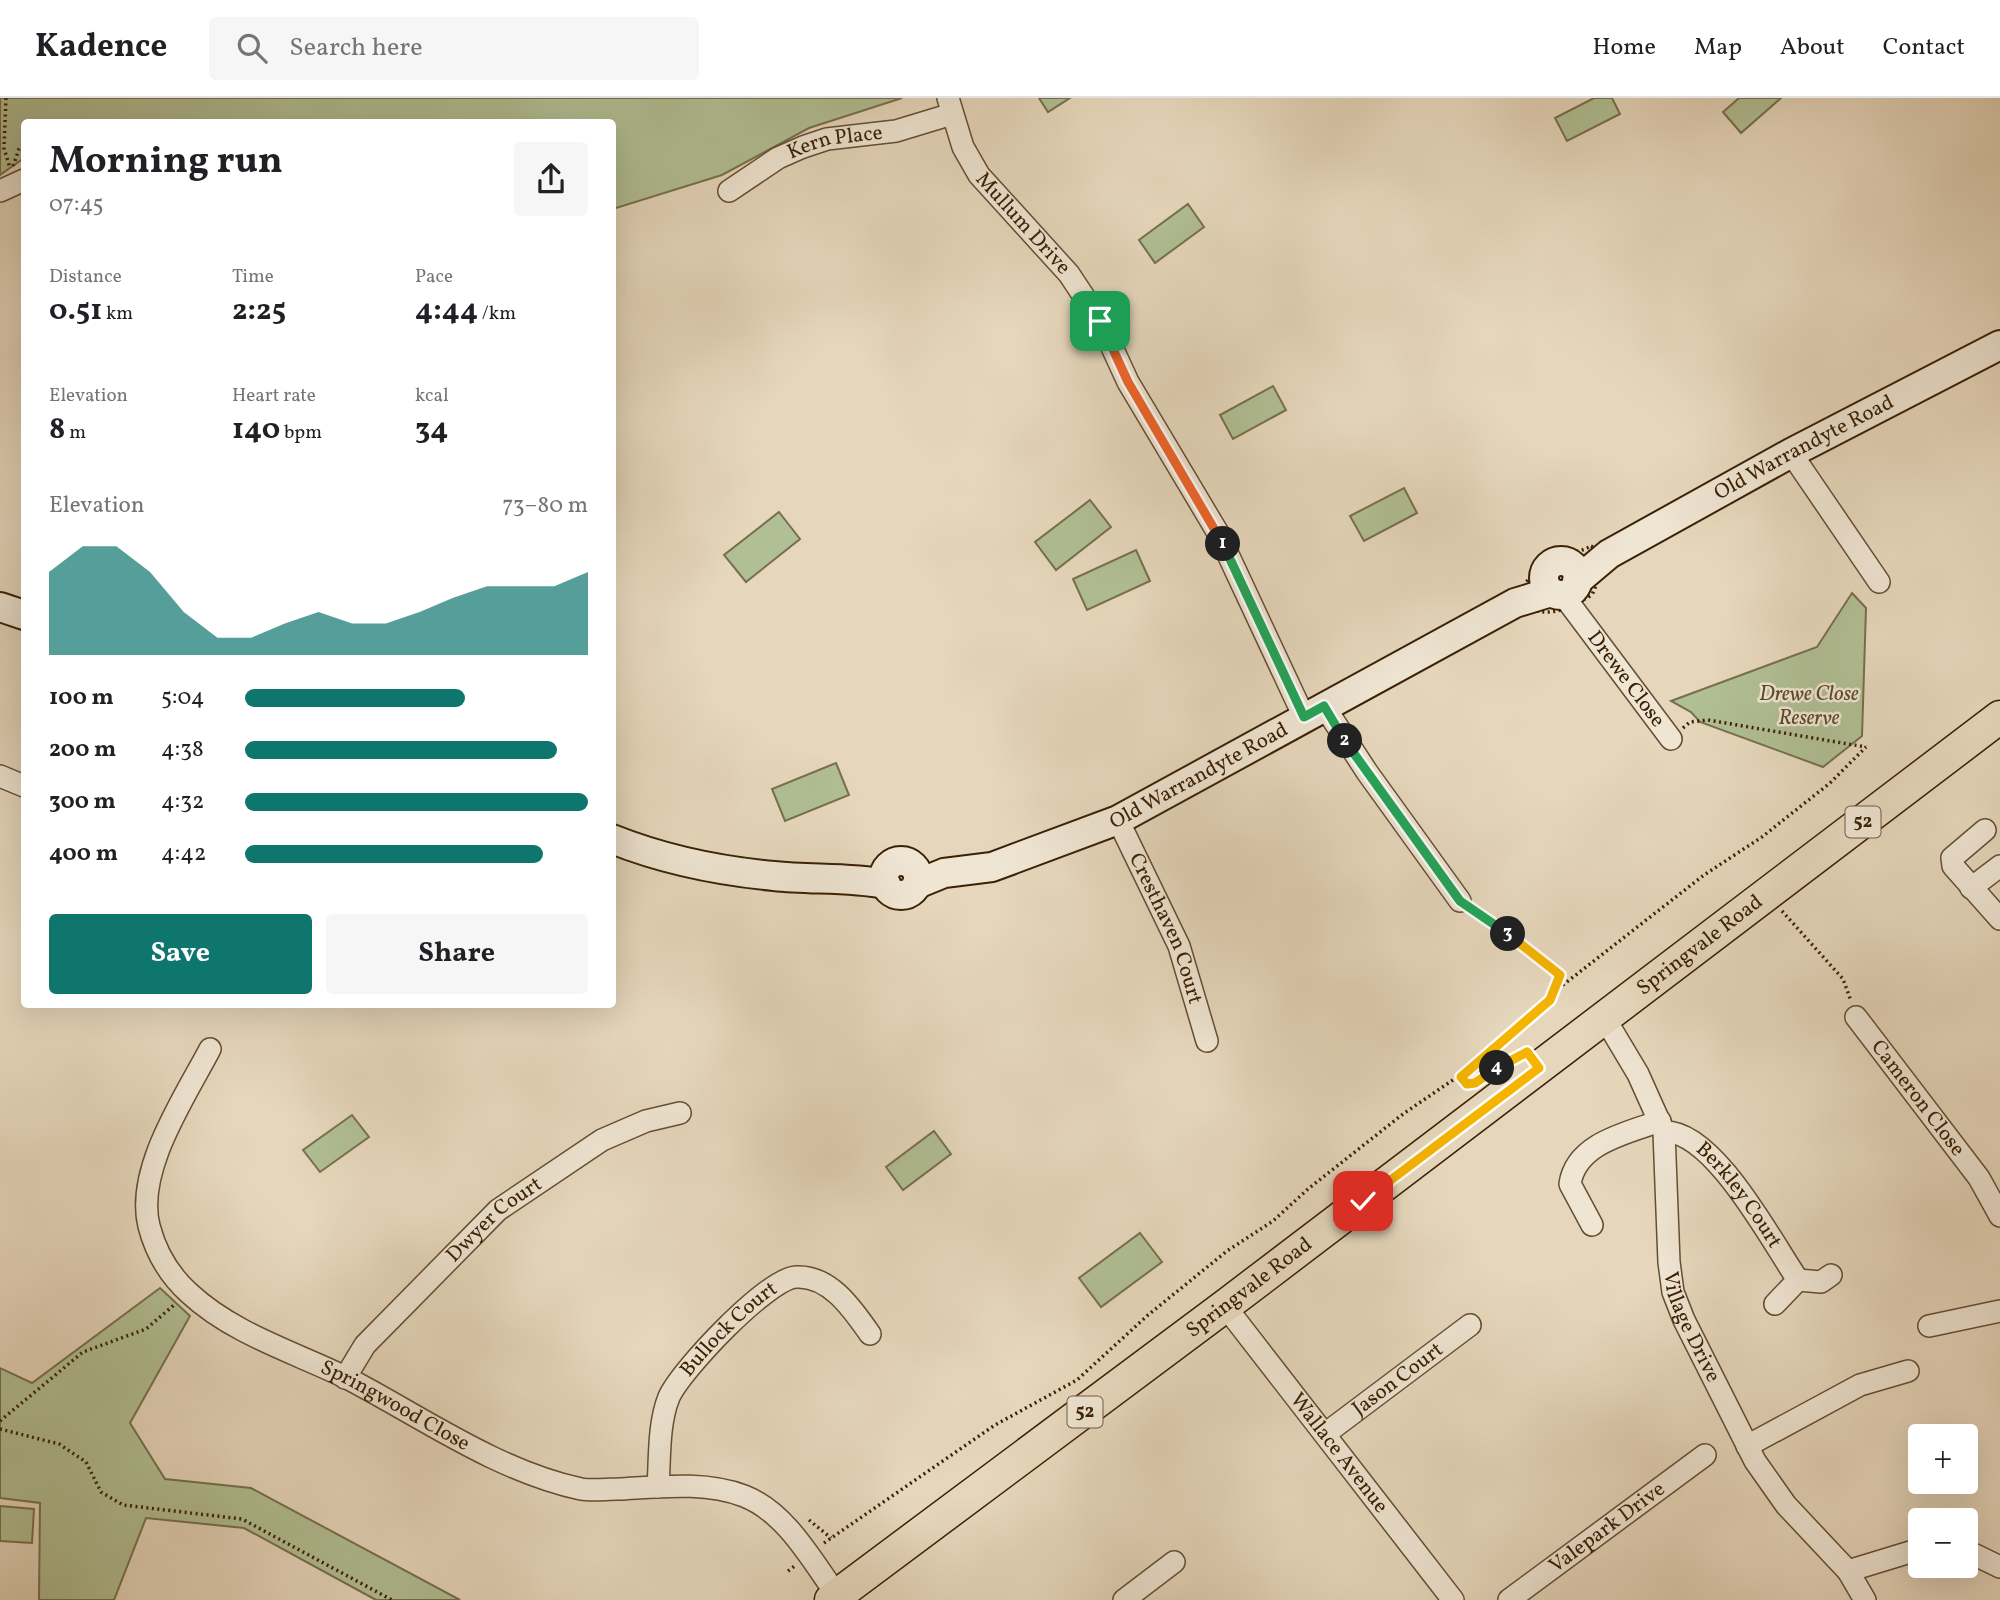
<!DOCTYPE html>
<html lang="en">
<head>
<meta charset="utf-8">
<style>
	:root { --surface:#fff; --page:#f6f6f6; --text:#202124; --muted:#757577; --line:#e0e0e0; --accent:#0f766e }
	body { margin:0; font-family:Vollkorn,serif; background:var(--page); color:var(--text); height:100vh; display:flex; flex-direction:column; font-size:26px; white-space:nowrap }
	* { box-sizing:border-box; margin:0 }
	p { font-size:23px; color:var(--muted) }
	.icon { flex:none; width:38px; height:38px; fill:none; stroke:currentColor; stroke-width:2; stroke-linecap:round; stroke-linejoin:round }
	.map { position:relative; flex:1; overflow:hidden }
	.side { position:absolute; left:21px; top:21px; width:595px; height:889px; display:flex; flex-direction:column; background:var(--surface); border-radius:7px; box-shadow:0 7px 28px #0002 }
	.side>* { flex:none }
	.fabs { position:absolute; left:1908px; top:1326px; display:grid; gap:14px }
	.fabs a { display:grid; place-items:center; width:70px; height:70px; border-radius:7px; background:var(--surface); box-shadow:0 7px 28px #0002; font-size:35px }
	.pin { position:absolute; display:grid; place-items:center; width:60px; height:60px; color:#fff; margin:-30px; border-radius:14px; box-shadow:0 4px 10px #0006 }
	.km { position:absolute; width:35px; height:35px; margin:-18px; border-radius:50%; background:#222; color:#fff; font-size:19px; line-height:35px; text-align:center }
	.round { display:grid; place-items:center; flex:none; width:74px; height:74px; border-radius:7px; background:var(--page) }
	.headline { display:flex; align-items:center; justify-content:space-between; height:119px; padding:0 28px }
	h1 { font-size:38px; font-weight:700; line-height:52px }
	.stats { display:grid; grid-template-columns:repeat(3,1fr); gap:10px; height:119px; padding:7px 28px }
	.stats div { display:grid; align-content:center }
	.stats b { font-size:30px; font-weight:700 }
	.stats small { font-size:19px; font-weight:400 }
	.stats p { font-size:19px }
	.chart { height:196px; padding:14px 28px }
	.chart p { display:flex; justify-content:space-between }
	.chart svg { width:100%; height:126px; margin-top:7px; fill:var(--accent); opacity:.7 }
	.primary-button { display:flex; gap:14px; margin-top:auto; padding:14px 28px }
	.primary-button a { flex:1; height:80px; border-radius:7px; background:var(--accent); color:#fff; font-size:28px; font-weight:700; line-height:80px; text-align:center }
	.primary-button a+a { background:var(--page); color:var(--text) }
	ul { padding:0 28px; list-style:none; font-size:23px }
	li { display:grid; grid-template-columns:112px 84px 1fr; align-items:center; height:52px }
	li i { height:18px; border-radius:9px; background:var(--accent) }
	header { display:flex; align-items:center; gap:42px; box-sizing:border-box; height:98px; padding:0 35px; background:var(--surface); border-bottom:2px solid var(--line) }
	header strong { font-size:33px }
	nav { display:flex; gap:38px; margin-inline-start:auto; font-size:24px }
	.search { width:490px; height:63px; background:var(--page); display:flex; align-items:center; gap:18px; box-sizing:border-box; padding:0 24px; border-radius:7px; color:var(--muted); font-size:26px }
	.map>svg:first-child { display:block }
	.green { fill:#b1bf94; stroke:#76704c; stroke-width:2 }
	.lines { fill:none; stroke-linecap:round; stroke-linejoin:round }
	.minor-casing { stroke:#654e32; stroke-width:24 }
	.secondary-casing { stroke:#3a2004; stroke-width:32 }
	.primary-casing { stroke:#3a2004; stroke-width:35 }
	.path { stroke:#3a2004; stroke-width:3.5; stroke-dasharray:2 3.5; stroke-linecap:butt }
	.minor { stroke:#efe5d3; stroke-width:21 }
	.secondary { stroke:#efe5d3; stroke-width:28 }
	.primary { stroke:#e6d7bc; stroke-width:32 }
	.split-1-casing { stroke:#fff; stroke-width:14 }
	.split-2-casing { stroke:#fff; stroke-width:14 }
	.split-3-casing { stroke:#fff; stroke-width:14 }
	.split-4-casing { stroke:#fff; stroke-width:14 }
	.split-5-casing { stroke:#fff; stroke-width:14 }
	.split-1 { stroke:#f0652b; stroke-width:9 }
	.split-2 { stroke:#22a559; stroke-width:9 }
	.split-3 { stroke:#22a559; stroke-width:9 }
	.split-4 { stroke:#f5b400; stroke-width:9 }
	.split-5 { stroke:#f5b400; stroke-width:9 }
	.labels { text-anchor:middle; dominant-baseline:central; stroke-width:5; stroke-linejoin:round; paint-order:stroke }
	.shield { fill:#efe5d3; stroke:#705b42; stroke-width:2 }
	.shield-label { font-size:19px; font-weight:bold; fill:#3a2004 }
	.street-label { font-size:21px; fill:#3a2004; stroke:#efe5d3 }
	.park-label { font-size:21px; font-style:italic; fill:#584828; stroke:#efe5d3 }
</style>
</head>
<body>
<header>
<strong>Kadence</strong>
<div class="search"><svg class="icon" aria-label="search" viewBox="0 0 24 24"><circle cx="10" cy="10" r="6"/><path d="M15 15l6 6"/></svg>Search here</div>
<nav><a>Home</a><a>Map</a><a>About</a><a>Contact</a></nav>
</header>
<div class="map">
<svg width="2000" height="1502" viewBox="0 0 2000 1502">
	<rect width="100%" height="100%" fill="#e6d7bc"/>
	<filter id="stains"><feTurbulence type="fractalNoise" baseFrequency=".00286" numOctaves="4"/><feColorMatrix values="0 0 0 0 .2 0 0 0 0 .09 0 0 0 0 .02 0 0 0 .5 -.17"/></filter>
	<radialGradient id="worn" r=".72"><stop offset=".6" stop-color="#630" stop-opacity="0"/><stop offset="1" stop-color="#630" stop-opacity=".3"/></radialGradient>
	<path class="green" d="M 0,0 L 902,0 L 809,30 L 722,77 L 613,111 L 612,24 L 24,24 L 24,60 L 0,77 Z
		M 1039,0 L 1070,0 L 1048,14 Z
		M 1594,0 L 1612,0 L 1620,16 L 1567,43 L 1555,20 Z
		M 1739,0 L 1781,0 L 1741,35 L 1723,14 Z
		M 1188,106 L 1204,129 L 1155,165 L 1139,142 Z
		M 1273,288 L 1286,312 L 1233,341 L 1220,317 Z
		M 1404,390 L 1417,415 L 1364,443 L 1350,418 Z
		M 1090,402 L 1111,429 L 1056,472 L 1035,444 Z
		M 779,414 L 800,441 L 746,484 L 724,457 Z
		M 1136,452 L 1150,483 L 1087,512 L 1073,481 Z
		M 1852,495 L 1866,510 L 1862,638 L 1823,669 L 1700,624 L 1691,614 L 1671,603 L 1817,549 Z
		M 836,665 L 849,697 L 785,723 L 772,691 Z
		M 352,1017 L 369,1039 L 320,1074 L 303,1052 Z
		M 934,1033 L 951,1056 L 903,1092 L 886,1069 Z
		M 1140,1135 L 1162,1164 L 1101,1209 L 1079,1180 Z
		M 160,1190 L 190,1218 L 130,1325 L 165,1381 L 251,1390 L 460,1502 L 376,1502 L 244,1430 L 146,1420 L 114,1502 L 39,1502 L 40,1405 L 0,1400 L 0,1270 L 32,1285 Z
		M 0,1408 L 34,1411 L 32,1445 L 0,1443 Z"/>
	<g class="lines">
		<g class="minor-casing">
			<g id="minor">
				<path id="s1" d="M 948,0 L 963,49 L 979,77 L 1069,176 L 1100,223 L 1128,284 L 1218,435 L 1304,619"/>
				<path d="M 0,93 L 24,82"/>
				<path id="s2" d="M 729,93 L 778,60 L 803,49 L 827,41 L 896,33 L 952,16"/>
				<path d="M 1791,355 L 1879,484"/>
				<path id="s3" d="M 1563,497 L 1671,641"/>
				<path d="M 1324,608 L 1367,674 L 1460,803"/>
				<path d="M 0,678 L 24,688"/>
				<path id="s4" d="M 1118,722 L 1179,848 L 1207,943"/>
				<path d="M 1985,732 L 1952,760 L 1953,768 L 2000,821"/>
				<path d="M 1971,790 L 2000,768"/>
				<path id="s5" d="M 1604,919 L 1638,976 L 1664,1034 L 1669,1164 L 1673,1194 L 1684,1222 L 1755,1363 L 1786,1407 L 1848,1473 L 1865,1502"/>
				<path id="s6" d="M 1856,919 L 1979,1080 L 2000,1118"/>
				<path id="s7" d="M 210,951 C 185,999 135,1072 149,1128 C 156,1155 168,1176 189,1195 C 233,1236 294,1254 347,1280 C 422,1319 497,1373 581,1391 C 592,1393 606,1391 618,1391 C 658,1389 705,1383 744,1398 C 786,1414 812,1463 837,1497"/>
				<path id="s8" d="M 1664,1034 C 1713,1031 1772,1144 1798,1182"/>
				<path d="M 1592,1127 L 1570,1086 C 1576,1045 1627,1035 1660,1023"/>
				<path d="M 1775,1206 L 1798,1182 L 1821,1184 L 1831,1177"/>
				<path id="s9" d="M 1225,1208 L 1453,1502"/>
				<path d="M 1929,1228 L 2000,1213"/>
				<path id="s10" d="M 345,1280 L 365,1247 L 498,1112 L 602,1042 L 646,1023 L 680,1015"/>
				<path id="s11" d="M 1325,1336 L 1470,1227"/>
				<path d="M 1747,1348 L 1860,1287 L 1908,1273"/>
				<path id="s12" d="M 658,1389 C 660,1361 658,1326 669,1299 C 681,1272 767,1181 796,1179 C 830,1177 853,1212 870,1236"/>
				<path d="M 1965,1452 L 2000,1469"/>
				<path d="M 1848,1473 L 1920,1451"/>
				<path d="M 1124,1502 L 1174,1464"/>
				<path id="s13" d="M 1509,1502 L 1705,1357"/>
			</g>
		</g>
		<g class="secondary-casing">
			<g id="secondary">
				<circle cx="1561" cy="480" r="17"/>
				<path id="s14" d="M 1577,483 L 1609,456 L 1791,355 L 2000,247"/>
				<path d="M 0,509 L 24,517"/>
				<path d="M 612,741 C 662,761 720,773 774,778 C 811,782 848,779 886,786"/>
				<circle cx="901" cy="780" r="17"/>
				<path id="s15" d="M 917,786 L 944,775 L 992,769 L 1118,722 L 1515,505 L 1551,494"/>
			</g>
		</g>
		<g class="primary-casing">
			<g id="primary">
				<path id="s16" d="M 831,1502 L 1225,1208 L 2000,619"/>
			</g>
		</g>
		<path class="path" d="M 6,0 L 4,50 L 10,70
			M 13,68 L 19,51 L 24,46
			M 1591,448 L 1609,456 L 1592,497 C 1560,514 1550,521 1515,505 C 1522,490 1536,465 1554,459 C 1567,455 1579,455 1591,448 Z
			M 1683,630 L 1690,624 L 1708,622 L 1866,649
			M 1474,812 L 1560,877 L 1550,902 L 1461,979 L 1467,986 L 1482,980
			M 1782,813 L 1843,881 L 1851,903
			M 1554,894 L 1704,777 L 1762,739 L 1830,685 L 1866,649
			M 0,1323 L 83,1254 L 146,1231 L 174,1207
			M 0,1331 L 59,1346 L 86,1364 L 101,1394 L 123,1407 L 242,1421 L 392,1502
			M 809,1422 L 831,1440
			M 824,1445 L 995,1327 L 1077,1282 L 1148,1217 L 1227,1153 L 1273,1123 L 1308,1091 L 1403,1016 L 1466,973
			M 788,1473 L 796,1467"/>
		<use href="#minor" class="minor"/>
		<use href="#secondary" class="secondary"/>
		<use href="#primary" class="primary"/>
	</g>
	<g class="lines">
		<g class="split-1-casing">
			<path id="split-1" d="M 1100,223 L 1128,284 L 1223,446"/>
		</g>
		<g class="split-2-casing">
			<path id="split-2" d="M 1223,446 L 1304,619 L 1324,608 L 1345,643"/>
		</g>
		<g class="split-3-casing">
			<path id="split-3" d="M 1345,643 L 1460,803 L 1508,836"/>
		</g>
		<g class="split-4-casing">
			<path id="split-4" d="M 1497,970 L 1475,985 L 1467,986 L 1461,979 L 1550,902 L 1560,877 L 1508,836"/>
		</g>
		<g class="split-5-casing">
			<path id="split-5" d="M 1363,1103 L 1539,970 L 1527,954 L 1497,970"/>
		</g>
		<use href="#split-1" class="split-1"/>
		<use href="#split-2" class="split-2"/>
		<use href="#split-3" class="split-3"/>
		<use href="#split-4" class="split-4"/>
		<use href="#split-5" class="split-5"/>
	</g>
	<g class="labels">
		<g class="shield">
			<rect x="1845.5" y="708.5" width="35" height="31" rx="5"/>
			<rect x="1067.5" y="1298.5" width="35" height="31" rx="5"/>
		</g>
		<g class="shield-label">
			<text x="1863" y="724">52</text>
			<text x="1085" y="1314">52</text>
		</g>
		<g class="street-label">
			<text stroke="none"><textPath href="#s2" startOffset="119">Kern Place</textPath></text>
			<text stroke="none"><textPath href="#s1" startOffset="149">Mullum Drive</textPath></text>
			<text stroke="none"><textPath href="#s14" startOffset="264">Old Warrandyte Road</textPath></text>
			<text stroke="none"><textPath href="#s3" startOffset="105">Drewe Close</textPath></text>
			<text stroke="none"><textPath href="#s15" startOffset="304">Old Warrandyte Road</textPath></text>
			<text stroke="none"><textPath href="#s4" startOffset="119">Cresthaven Court</textPath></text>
			<text stroke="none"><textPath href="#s16" startOffset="1088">Springvale Road</textPath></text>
			<text stroke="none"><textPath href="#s6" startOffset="102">Cameron Close</textPath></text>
			<text stroke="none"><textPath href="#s8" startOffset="102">Berkley Court</textPath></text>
			<text stroke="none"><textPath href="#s10" startOffset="219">Dwyer Court</textPath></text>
			<text stroke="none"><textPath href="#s16" startOffset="522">Springvale Road</textPath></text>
			<text stroke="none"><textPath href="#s5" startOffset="329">Village Drive</textPath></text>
			<text stroke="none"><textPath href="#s12" startOffset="182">Bullock Court</textPath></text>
			<text stroke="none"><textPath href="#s11" startOffset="91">Jason Court</textPath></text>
			<text stroke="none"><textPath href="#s7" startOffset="506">Springwood Close</textPath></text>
			<text stroke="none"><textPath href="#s9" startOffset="186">Wallace Avenue</textPath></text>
			<text stroke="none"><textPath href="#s13" startOffset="122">Valepark Drive</textPath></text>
		</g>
		<g class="park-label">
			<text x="1809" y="596">Drewe Close<tspan x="1809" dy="24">Reserve</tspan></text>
		</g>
	</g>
	<rect width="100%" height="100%" filter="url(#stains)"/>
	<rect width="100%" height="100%" fill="url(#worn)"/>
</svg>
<div class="fabs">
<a>+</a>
<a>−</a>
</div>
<div class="pin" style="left:1100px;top:223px;background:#1e9e55"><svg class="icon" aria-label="arrive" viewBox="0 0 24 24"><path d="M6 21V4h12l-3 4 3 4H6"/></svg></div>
<div class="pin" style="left:1363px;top:1103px;background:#d93025"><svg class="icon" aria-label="check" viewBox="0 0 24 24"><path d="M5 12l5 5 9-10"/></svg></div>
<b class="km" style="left:1223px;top:446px">1</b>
<b class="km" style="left:1345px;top:643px">2</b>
<b class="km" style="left:1508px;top:836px">3</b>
<b class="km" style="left:1497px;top:970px">4</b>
<section class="side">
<div class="headline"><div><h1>Morning run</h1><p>07:45</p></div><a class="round"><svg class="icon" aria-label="share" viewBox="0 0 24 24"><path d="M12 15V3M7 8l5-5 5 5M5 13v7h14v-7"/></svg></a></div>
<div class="stats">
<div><p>Distance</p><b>0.51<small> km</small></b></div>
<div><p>Time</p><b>2:25</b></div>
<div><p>Pace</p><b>4:44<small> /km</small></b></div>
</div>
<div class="stats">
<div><p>Elevation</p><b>8<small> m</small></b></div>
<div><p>Heart rate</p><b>140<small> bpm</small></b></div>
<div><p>kcal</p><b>34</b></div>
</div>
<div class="chart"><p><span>Elevation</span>73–80 m</p>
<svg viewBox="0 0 160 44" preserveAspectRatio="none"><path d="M0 44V15L10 6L20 6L30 15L40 29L50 38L60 38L70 33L80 29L90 33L100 33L110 29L120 24L130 20L140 20L150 20L160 15V44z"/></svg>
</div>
<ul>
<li><b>100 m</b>5:04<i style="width:64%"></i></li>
<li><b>200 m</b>4:38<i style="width:91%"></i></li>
<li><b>300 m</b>4:32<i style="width:100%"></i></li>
<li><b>400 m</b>4:42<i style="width:87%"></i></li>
</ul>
<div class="primary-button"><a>Save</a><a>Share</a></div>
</section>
</div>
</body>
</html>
